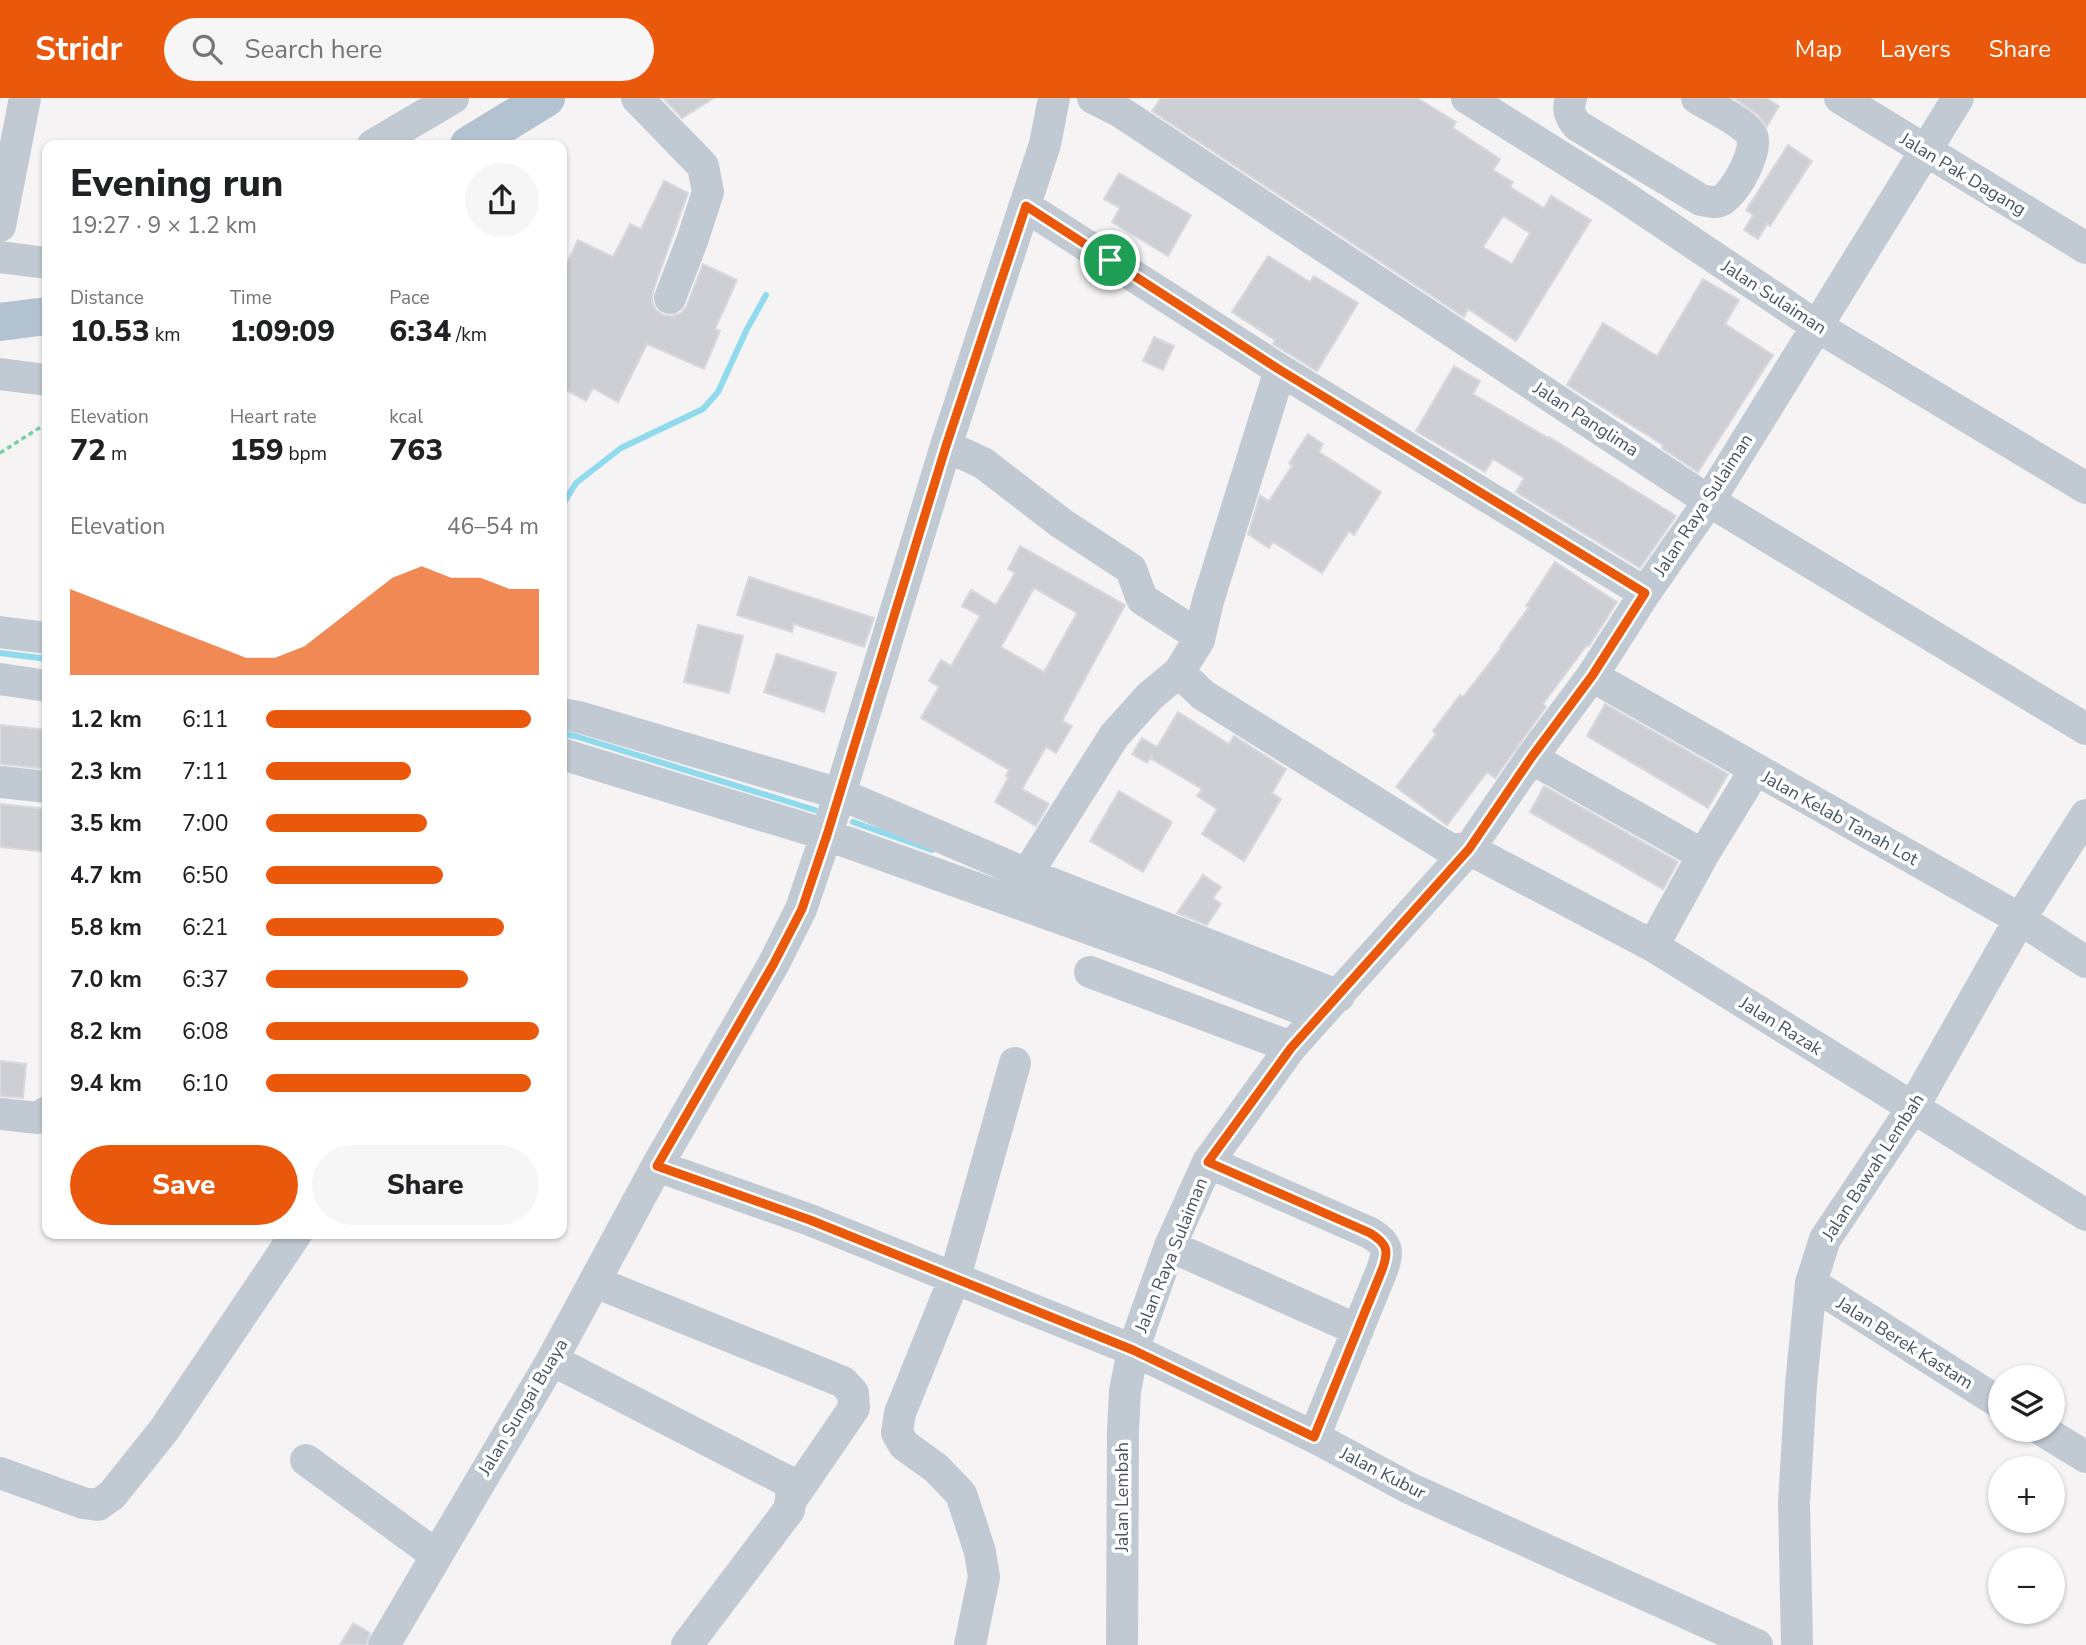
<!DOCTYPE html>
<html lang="en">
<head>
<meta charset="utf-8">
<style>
	:root { --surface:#fff; --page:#f6f6f6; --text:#202124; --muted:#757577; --accent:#ea580c }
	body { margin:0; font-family:"Nunito Sans",sans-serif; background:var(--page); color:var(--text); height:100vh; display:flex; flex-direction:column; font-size:26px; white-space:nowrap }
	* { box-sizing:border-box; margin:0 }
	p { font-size:23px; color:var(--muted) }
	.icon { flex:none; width:38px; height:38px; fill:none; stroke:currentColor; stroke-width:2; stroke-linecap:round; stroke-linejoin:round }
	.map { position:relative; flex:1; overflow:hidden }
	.side { position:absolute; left:42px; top:42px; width:525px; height:1099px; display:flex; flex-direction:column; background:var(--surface); border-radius:14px; box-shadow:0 2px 5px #0004 }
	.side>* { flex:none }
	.controls { position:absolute; left:1988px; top:1267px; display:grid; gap:14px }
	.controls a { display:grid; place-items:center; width:77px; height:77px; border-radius:50%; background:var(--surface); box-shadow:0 2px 5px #0004; font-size:35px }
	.pin { position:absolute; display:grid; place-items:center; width:60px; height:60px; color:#fff; margin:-30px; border:4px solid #fff; border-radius:50%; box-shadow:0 2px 7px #0007 }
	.round { display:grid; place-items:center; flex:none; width:74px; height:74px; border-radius:37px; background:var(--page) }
	.headline { display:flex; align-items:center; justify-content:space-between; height:119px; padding:0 28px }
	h1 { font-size:38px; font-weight:800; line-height:52px }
	.figures { display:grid; grid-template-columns:repeat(3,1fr); gap:10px; height:119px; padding:7px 28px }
	.figures div { display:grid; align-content:center }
	.figures b { font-size:30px; font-weight:800 }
	.figures small { font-size:19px; font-weight:400 }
	.figures p { font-size:19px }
	.chart { height:196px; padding:14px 28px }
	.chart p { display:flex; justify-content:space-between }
	.chart svg { width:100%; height:126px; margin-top:7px; fill:var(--accent); opacity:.7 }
	.button { display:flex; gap:14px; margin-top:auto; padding:14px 28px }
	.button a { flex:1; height:80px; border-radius:42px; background:var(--accent); color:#fff; font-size:28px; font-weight:800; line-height:80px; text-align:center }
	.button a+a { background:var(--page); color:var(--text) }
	ul { padding:0 28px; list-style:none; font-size:23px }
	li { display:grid; grid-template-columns:112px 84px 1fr; align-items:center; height:52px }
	li i { height:18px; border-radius:9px; background:var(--accent) }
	header { display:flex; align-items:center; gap:42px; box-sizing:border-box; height:98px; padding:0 35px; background:var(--accent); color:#fff }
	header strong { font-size:33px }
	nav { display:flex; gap:38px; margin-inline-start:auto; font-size:24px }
	.search { width:490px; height:63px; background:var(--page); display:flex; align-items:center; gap:18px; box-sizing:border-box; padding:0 24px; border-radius:38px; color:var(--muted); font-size:26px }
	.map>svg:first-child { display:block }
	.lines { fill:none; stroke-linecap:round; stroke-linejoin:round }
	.stream { stroke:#90daee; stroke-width:6 }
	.building { fill:#cdcfd5; stroke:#d7d9de; stroke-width:2; fill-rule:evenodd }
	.path { stroke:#7ad0a6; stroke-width:3.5; stroke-dasharray:5 3.5; stroke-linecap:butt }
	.minor { stroke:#c1cad2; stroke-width:32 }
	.major { stroke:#b3c2d1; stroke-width:38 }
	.route-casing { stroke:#fff; stroke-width:14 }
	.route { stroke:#ea580c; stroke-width:9 }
	.labels { text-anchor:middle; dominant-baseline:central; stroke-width:7; stroke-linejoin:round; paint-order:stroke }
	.street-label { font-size:18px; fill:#4a5661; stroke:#fff }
</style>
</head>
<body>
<header>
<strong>Stridr</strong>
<div class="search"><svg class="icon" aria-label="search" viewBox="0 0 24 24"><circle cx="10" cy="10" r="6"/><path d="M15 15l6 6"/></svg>Search here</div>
<nav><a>Map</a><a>Layers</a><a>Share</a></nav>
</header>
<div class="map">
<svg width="2086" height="1547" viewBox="0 0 2086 1547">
	<rect width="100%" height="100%" fill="#f5f3f3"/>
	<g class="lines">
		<path class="stream" d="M 562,408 L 576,385 L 621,350 L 703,311 L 718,294 L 747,231 L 766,197
			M 0,555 L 47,561
			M 562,636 L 575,638 L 815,712
			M 853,724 L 932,752"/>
	</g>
	<path class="building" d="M 663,0 L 714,0 L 682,20 Z
		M 1161,0 L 1417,0 L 1456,24 L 1453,30 L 1500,61 L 1493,72 L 1513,84 L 1510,89 L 1544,110 L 1551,98 L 1591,122 L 1516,243 L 1468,211 L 1464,219 L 1152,13 ZM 1503,118 L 1530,135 L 1512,166 L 1483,149 Z
		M 1734,0 L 1766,0 L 1779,8 L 1767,28 L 1758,17 Z
		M 1788,47 L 1812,63 L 1770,128 L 1767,126 L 1758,141 L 1744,132 L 1753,117 L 1746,112 Z
		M 1119,75 L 1191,117 L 1168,158 L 1112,124 L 1120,110 L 1104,101 Z
		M 664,83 L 688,95 L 653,193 L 652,203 L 656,212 L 663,217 L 672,218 L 681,215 L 687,207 L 703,166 L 737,182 L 715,231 L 720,233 L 704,271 L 647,246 L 618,304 L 593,290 L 586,303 L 562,290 L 562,175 L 578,142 L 613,159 L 630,126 L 641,131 Z
		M 1268,158 L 1310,184 L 1314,178 L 1358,205 L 1317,273 L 1273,246 L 1275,242 L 1232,214 Z
		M 1703,181 L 1739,202 L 1725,226 L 1773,257 L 1698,374 L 1662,350 L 1663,347 L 1567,287 L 1603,225 L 1657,258 Z
		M 1154,239 L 1174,248 L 1163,272 L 1143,263 Z
		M 1454,268 L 1480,283 L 1473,296 L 1548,340 L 1549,339 L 1676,418 L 1640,470 L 1516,394 L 1524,380 L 1493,361 L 1485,374 L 1416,333 Z
		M 1308,336 L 1323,346 L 1319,354 L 1381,394 L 1354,437 L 1349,433 L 1322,475 L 1273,444 L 1269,450 L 1248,436 L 1260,397 L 1269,403 L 1292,368 L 1289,365 Z
		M 1020,448 L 1125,507 L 1062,623 L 1072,628 L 1056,655 L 1046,649 L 1022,691 L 1049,706 L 1036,728 L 995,704 L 1008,680 L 1006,678 L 1009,672 L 921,620 L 939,589 L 929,583 L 941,562 L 951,568 L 980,518 L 962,508 L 971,492 L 996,507 L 1015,475 L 1008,471 ZM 1034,490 L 1077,515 L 1044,574 L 1001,549 Z
		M 1555,464 L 1617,504 L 1589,548 L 1587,547 L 1543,606 L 1546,609 L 1495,680 L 1487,674 L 1447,727 L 1396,689 L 1436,636 L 1433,633 L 1460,597 L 1463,599 L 1501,550 L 1500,549 L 1529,509 L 1526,508 Z
		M 749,479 L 874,520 L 864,549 L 794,526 L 792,534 L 737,517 Z
		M 698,527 L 743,538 L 729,595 L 684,584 Z
		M 777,556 L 836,575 L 824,614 L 764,594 Z
		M 1605,606 L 1728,676 L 1708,710 L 1587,638 Z
		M 1178,614 L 1229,646 L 1234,638 L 1286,671 L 1272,695 L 1281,701 L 1244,763 L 1202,736 L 1217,711 L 1197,698 L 1202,691 L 1150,660 L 1153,656 L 1147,665 L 1132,656 L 1142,640 L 1157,649 Z
		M 0,627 L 47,632 L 47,671 L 0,666 Z
		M 1544,688 L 1678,764 L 1663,791 L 1530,714 Z
		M 1119,693 L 1172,724 L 1143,774 L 1090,743 Z
		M 0,706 L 47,711 L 47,754 L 0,749 Z
		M 1203,777 L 1221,789 L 1213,800 L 1221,806 L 1207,827 L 1177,815 Z
		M 0,963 L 26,966 L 23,1000 L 0,998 Z
		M 353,1525 L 370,1535 L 366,1547 L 340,1547 Z"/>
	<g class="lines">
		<path class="path" d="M 0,355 L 47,325"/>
		<path class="minor" d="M 637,0 L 703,68 L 708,94 L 692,143 L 670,200
			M 1093,0 L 1119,13 L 1709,403 L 2086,631
			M 1467,0 L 1617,94 L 1818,229 L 2086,390
			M 1571,0 C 1567,12 1570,19 1578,28 L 1701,102 C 1708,103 1716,106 1722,102 C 1736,94 1760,50 1751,36 C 1742,23 1711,9 1697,0
			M 1840,0 L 2086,150
			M 373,47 L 453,0
			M 1025,108 L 1280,272 L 1645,495
			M 0,128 L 25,0
			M 0,159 L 47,165
			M 0,276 L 47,282
			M 946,348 L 983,365 L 1061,425 L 1131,471 L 1142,501 L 1190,532 L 1199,542
			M 0,534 L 47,540
			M 1179,574 L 1203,597 L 1450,751 L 1469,751 L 1653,848 L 2086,1117
			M 1592,578 L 2020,821 L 2086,864
			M 0,581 L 47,588
			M 562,616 L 579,619 L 840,696 L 1027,776 L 1339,898
			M 562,656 L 827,737 L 1171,860 L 1319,918
			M 1531,660 L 1703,757
			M 0,684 L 47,689
			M 1027,776 L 1114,638 L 1150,598 L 1179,574 L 1199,542 L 1208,503 L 1280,272
			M 1653,848 L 1703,757 L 1755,672
			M 1090,874 L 1291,949
			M 0,1016 L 38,1020 L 47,1014
			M 1208,1064 L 1370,1135 C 1388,1146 1389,1153 1382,1172 L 1314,1339
			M 657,1068 L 810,1122 L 1133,1252 L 1314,1339 L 1409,1390 L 1757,1547
			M 1170,1148 L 1358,1232
			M 595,1184 L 843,1284 L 853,1295 L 854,1310 L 791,1402
			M 1811,1185 L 2000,1305
			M 552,1262 L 787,1383 L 792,1396 L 789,1412 L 687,1547
			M 2042,1332 L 2086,1359
			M 306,1362 L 436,1457
			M 0,1375 L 83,1405 L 98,1407 L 112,1397 L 164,1332 L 296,1136
			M 384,1547 L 552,1262 L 657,1068 L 773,867 L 801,811 L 840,696 L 946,348 L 1045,46 L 1054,0
			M 970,1547 L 984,1479 L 980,1454 L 972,1429 L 961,1396 L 936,1370 L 904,1347 L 897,1335 L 900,1315 L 955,1179 L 1015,965
			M 1122,1547 L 1123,1333 L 1125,1293 L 1133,1252 L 1170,1148 L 1208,1064 L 1291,949 L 1469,751 L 1531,660 L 1592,578 L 1645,495 L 1709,403 L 1958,0
			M 1797,1547 L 1794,1405 L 1801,1287 L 1811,1185 L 1825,1141 L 1912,1011 L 2020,821 L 2086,717"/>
		<path class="major" d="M 469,47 L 546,0
			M 0,224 L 47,218"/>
	</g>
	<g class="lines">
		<g class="route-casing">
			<path id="route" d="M 1026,108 L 1280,272 L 1645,495 L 1592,578 L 1531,660 L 1469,751 L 1291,950 L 1208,1064 L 1370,1135 C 1388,1146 1389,1153 1382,1172 L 1314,1339 L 1133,1252 L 810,1122 L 657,1068 L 773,867 L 802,811 L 827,737 L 946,348 Z"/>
		</g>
		<use href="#route" class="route"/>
	</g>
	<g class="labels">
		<g class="street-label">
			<text transform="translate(1963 76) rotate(31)">Jalan Pak Dagang</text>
			<text transform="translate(1774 199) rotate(33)">Jalan Sulaiman</text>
			<text transform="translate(1586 321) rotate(33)">Jalan Panglima</text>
			<text transform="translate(1703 407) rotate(-57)">Jalan Raya Sulaiman</text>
			<text transform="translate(1840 720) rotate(29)">Jalan Kelab Tanah Lot</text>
			<text transform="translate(1781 928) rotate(32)">Jalan Razak</text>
			<text transform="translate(1873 1069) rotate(-57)">Jalan Bawah Lembah</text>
			<text transform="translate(1171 1157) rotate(-68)">Jalan Raya Sulaiman</text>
			<text transform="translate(1905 1245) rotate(32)">Jalan Berek Kastam</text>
			<text transform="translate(523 1309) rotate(-59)">Jalan Sungai Buaya</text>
			<text transform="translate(1383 1375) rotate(27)">Jalan Kubur</text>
			<text transform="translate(1122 1399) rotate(-90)">Jalan Lembah</text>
		</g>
	</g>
</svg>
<div class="controls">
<a><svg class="icon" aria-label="layers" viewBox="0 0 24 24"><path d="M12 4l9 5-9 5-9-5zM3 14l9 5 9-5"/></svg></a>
<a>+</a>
<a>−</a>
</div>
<div class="pin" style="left:1110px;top:162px;background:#1e9e55"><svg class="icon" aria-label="arrive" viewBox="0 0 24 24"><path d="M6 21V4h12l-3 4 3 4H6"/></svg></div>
<section class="side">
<div class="headline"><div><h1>Evening run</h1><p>19:27 · 9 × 1.2 km</p></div><a class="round"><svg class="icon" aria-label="share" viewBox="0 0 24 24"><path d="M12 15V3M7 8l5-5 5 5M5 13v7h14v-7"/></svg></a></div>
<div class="figures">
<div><p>Distance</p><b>10.53<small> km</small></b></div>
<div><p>Time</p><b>1:09:09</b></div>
<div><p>Pace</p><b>6:34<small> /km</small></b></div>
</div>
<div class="figures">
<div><p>Elevation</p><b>72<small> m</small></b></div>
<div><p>Heart rate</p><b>159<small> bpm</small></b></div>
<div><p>kcal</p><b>763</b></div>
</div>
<div class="chart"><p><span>Elevation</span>46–54 m</p>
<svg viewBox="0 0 160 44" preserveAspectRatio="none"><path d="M0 44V14L10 18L20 22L30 26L40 30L50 34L60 38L70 38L80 34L90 26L100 18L110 10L120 6L130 10L140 10L150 14L160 14V44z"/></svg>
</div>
<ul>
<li><b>1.2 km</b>6:11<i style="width:97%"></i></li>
<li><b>2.3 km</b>7:11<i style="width:53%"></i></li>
<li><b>3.5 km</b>7:00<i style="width:59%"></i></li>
<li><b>4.7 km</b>6:50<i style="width:65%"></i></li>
<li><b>5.8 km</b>6:21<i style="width:87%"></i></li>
<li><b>7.0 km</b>6:37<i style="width:74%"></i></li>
<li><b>8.2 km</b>6:08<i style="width:100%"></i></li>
<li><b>9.4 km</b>6:10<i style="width:97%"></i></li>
</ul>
<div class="button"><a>Save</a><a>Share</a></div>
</section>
</div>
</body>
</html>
